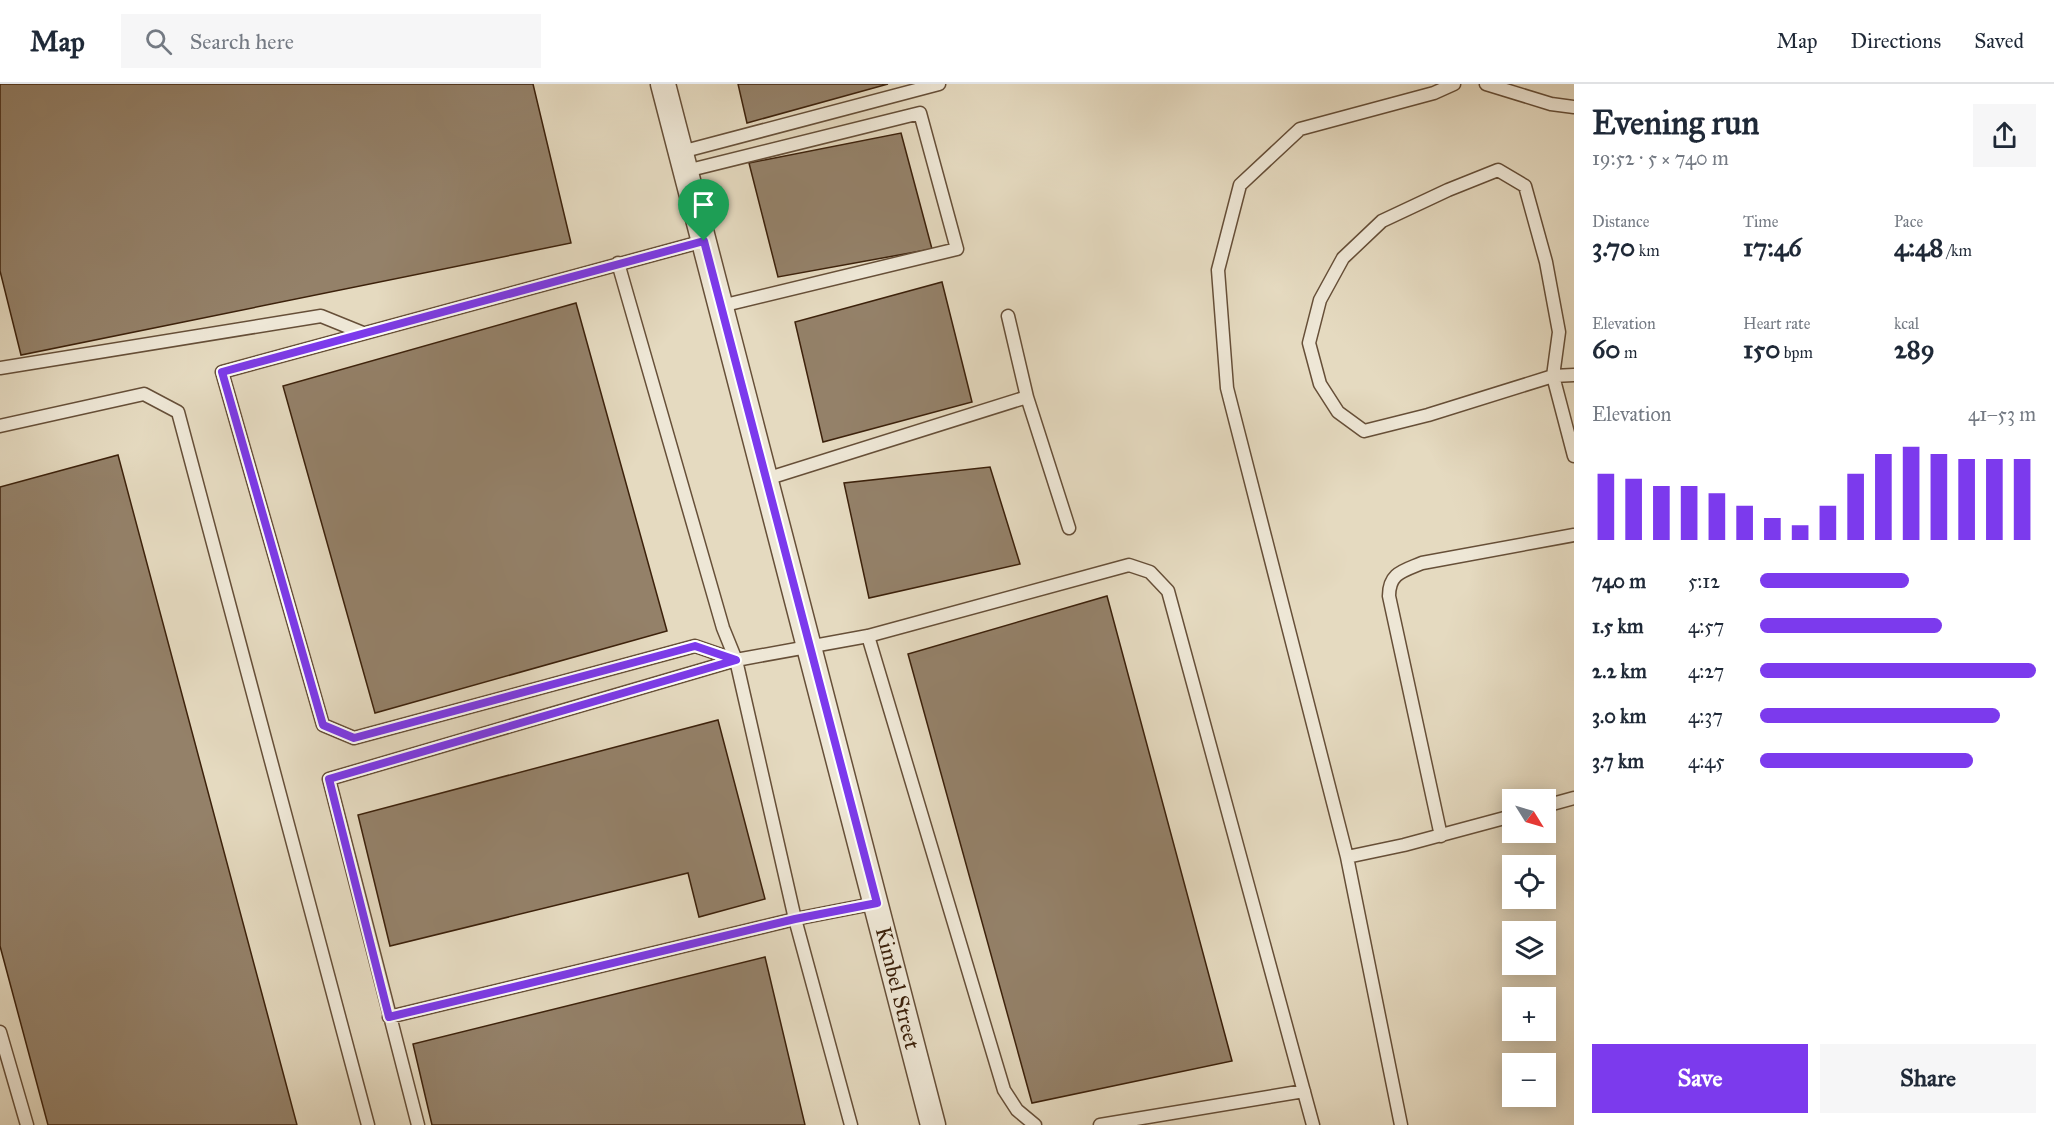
<!DOCTYPE html>
<html lang="en">
<head>
<meta charset="utf-8">
<style>
	:root { --surface:#fff; --page:#f6f6f7; --text:#1f2937; --muted:#747a83; --line:#e0e1e3; --accent:#7c3aed }
	body { margin:0; font-family:"IM FELL Great Primer",serif; background:var(--page); color:var(--text); height:100vh; display:flex; flex-direction:column; font-size:22px; white-space:nowrap }
	* { box-sizing:border-box; margin:0 }
	p { font-size:20px; color:var(--muted) }
	.icon { flex:none; width:33px; height:33px; fill:none; stroke:currentColor; stroke-width:2; stroke-linecap:round; stroke-linejoin:round }
	.map { position:relative; flex:1; overflow:hidden }
	.drawer { display:flex; flex-direction:column; background:var(--surface); width:480px }
	.drawer>* { flex:none }
	.needle { width:39px; rotate:127deg }
	.fabs { position:absolute; left:1502px; top:705px; display:grid; gap:12px }
	.fabs a { display:grid; place-items:center; width:54px; height:54px; border-radius:0px; background:var(--surface); box-shadow:0 3px 15px #0003; font-size:30px }
	.pin { position:absolute; display:grid; place-items:center; width:51px; height:51px; color:#fff; margin:-62px -26px; border-radius:50% 50% 50% 0; rotate:-45deg; box-shadow:0 0 6px #0007 }
	.pin .icon { rotate:45deg }
	.round { display:grid; place-items:center; flex:none; width:63px; height:63px; border-radius:0px; background:var(--page) }
	.headline { display:flex; align-items:center; justify-content:space-between; height:102px; padding:0 18px }
	h1 { font-size:33px; font-weight:700; line-height:45px }
	.stats { display:grid; grid-template-columns:repeat(3,1fr); gap:9px; height:102px; padding:6px 18px }
	.stats div { display:grid; align-content:center }
	.stats b { font-size:26px; font-weight:700 }
	.stats small { font-size:16px; font-weight:400 }
	.stats p { font-size:16px }
	.chart { height:168px; padding:12px 18px }
	.chart p { display:flex; justify-content:space-between }
	.chart svg { width:100%; height:108px; margin-top:6px; stroke:var(--accent); stroke-width:6 }
	.cta { display:flex; gap:12px; margin-top:auto; padding:12px 18px }
	.cta a { flex:1; height:69px; border-radius:0px; background:var(--accent); color:#fff; font-size:24px; font-weight:700; line-height:69px; text-align:center }
	.cta a+a { background:var(--page); color:var(--text) }
	ul { padding:0 18px; list-style:none; font-size:20px }
	li { display:grid; grid-template-columns:96px 72px 1fr; align-items:center; height:45px }
	li i { height:15px; border-radius:8px; background:var(--accent) }
	header { display:flex; align-items:center; gap:36px; box-sizing:border-box; height:84px; padding:0 30px; background:var(--surface); border-bottom:2px solid var(--line) }
	header strong { font-size:28px }
	nav { display:flex; gap:33px; margin-inline-start:auto; font-size:21px }
	.search { width:420px; height:54px; background:var(--page); display:flex; align-items:center; gap:15px; box-sizing:border-box; padding:0 21px; border-radius:0px; color:var(--muted); font-size:22px }
	main { display:flex; flex:1; min-height:0 }
	.map>svg:first-child { display:block }
	.building { fill:#948169; stroke:#3c210b; stroke-width:1.5 }
	.lines { fill:none; stroke-linecap:round; stroke-linejoin:round }
	.lane-casing { stroke:#664f38; stroke-width:15 }
	.street-casing { stroke:#664f38; stroke-width:27 }
	.lane { stroke:#eee7d6; stroke-width:12 }
	.street { stroke:#eee7d6; stroke-width:24 }
	.route-casing { stroke:#fff; stroke-width:12 }
	.route { stroke:#7c3aed; stroke-width:8 }
	.labels { text-anchor:middle; dominant-baseline:central; stroke-width:4.5; stroke-linejoin:round; paint-order:stroke }
	.street-label { font-size:22px; fill:#3c210b; stroke:#eee7d6 }
</style>
</head>
<body>
<header>
<strong>Map</strong>
<div class="search"><svg class="icon" aria-label="search" viewBox="0 0 24 24"><circle cx="10" cy="10" r="6"/><path d="M15 15l6 6"/></svg>Search here</div>
<nav><a>Map</a><a>Directions</a><a>Saved</a></nav>
</header>
<main>
<div class="map">
<svg width="1574" height="1041" viewBox="0 0 1574 1041">
	<rect width="100%" height="100%" fill="#e5dac0"/>
	<filter id="stains"><feTurbulence type="fractalNoise" baseFrequency=".00333" numOctaves="4"/><feColorMatrix values="0 0 0 0 .2 0 0 0 0 .09 0 0 0 0 .02 0 0 0 .5 -.17"/></filter>
	<radialGradient id="worn" r=".72"><stop offset=".6" stop-color="#630" stop-opacity="0"/><stop offset="1" stop-color="#630" stop-opacity=".3"/></radialGradient>
	<path class="building" d="M 0,0 L 533,0 L 571,159 L 21,271 L 0,187 Z
		M 738,0 L 888,0 L 747,39 Z
		M 901,49 L 932,165 L 778,193 L 749,79 Z
		M 942,198 L 972,318 L 823,358 L 795,238 Z
		M 576,219 L 667,547 L 375,629 L 283,302 Z
		M 118,371 L 297,1041 L 48,1041 L 0,862 L 0,403 Z
		M 990,383 L 1020,480 L 869,514 L 844,399 Z
		M 1107,512 L 1232,977 L 1032,1019 L 908,570 Z
		M 718,636 L 765,815 L 699,833 L 688,789 L 390,862 L 358,731 Z
		M 765,873 L 805,1041 L 432,1041 L 413,960 Z"/>
	<g class="lines">
		<g class="lane-casing">
			<path id="lane" d="M 1486,0 L 1551,20 L 1574,23
				M 681,68 L 939,0
				M 686,87 L 920,29 L 957,165 L 721,222
				M 704,157 L 222,288 L 323,641 L 354,654 L 695,562 L 736,576
				M 618,179 L 723,544 L 736,576 L 795,835 L 851,1041
				M 1008,232 L 1027,313
				M 0,284 L 321,232 L 363,249
				M 1574,291 L 1553,292 L 1428,331 L 1364,347 L 1338,328 L 1320,300 L 1309,259 L 1320,216 L 1343,174 L 1382,137 L 1448,106 L 1498,86 L 1525,102 L 1546,178 L 1559,248 L 1553,292 L 1574,372
				M 0,342 L 144,310 L 178,328 L 368,1041
				M 766,395 L 1027,313 L 1069,444
				M 868,552 L 1004,1006 L 1017,1026 L 1035,1041
				M 1545,722 L 1574,714
				M 1441,752 L 1389,512 C 1389,489 1403,487 1422,479 L 1574,451
				M 1347,773 L 1404,761 L 1512,732
				M 389,933 L 795,835 L 877,819
				M 0,948 L 27,1041
				M 418,1041 L 329,695 L 736,576 L 868,552 L 1129,481 L 1150,488 L 1168,507 L 1313,1041
				M 1100,1041 L 1304,1007
				M 1401,1041 L 1347,773 L 1227,304 L 1218,186 L 1240,101 L 1300,45 L 1434,9 L 1454,0"/>
		</g>
		<g class="street-casing">
			<path id="street" d="M 663,0 L 933,1041"/>
		</g>
		<use href="#lane" class="lane"/>
		<use href="#street" class="street"/>
	</g>
	<g class="lines">
		<g class="route-casing">
			<path id="route" d="M 704,157 L 877,819 L 795,835 L 389,933 L 329,695 L 736,576 L 695,562 L 354,654 L 323,641 L 222,288 Z"/>
		</g>
		<use href="#route" class="route"/>
	</g>
	<g class="labels">
		<g class="street-label">
			<text transform="translate(898 904) rotate(76)">Kimbel Street</text>
		</g>
	</g>
	<rect width="100%" height="100%" filter="url(#stains)"/>
	<rect width="100%" height="100%" fill="url(#worn)"/>
</svg>
<div class="fabs">
<a><svg class="needle" viewBox="-14 -14 28 28"><path d="M0-13l5 13h-10z" fill="#e53935"/><path d="M0 13l5-13h-10z" fill="#747a83"/></svg></a>
<a><svg class="icon" aria-label="locate" viewBox="0 0 24 24"><circle cx="12" cy="12" r="6"/><path d="M12 2v4M12 18v4M2 12h4M18 12h4"/></svg></a>
<a><svg class="icon" aria-label="layers" viewBox="0 0 24 24"><path d="M12 4l9 5-9 5-9-5zM3 14l9 5 9-5"/></svg></a>
<a>+</a>
<a>−</a>
</div>
<div class="pin" style="left:704px;top:157px;background:#1e9e55"><svg class="icon" aria-label="arrive" viewBox="0 0 24 24"><path d="M6 21V4h12l-3 4 3 4H6"/></svg></div>
</div>
<section class="drawer">
<div class="headline"><div><h1>Evening run</h1><p>19:52 · 5 × 740 m</p></div><a class="round"><svg class="icon" aria-label="share" viewBox="0 0 24 24"><path d="M12 15V3M7 8l5-5 5 5M5 13v7h14v-7"/></svg></a></div>
<div class="stats">
<div><p>Distance</p><b>3.70<small> km</small></b></div>
<div><p>Time</p><b>17:46</b></div>
<div><p>Pace</p><b>4:48<small> /km</small></b></div>
</div>
<div class="stats">
<div><p>Elevation</p><b>60<small> m</small></b></div>
<div><p>Heart rate</p><b>150<small> bpm</small></b></div>
<div><p>kcal</p><b>289</b></div>
</div>
<div class="chart"><p><span>Elevation</span>41–53 m</p>
<svg viewBox="0 0 160 44" preserveAspectRatio="none"><path d="M5 44V17M15 44V19M25 44V22M35 44V22M45 44V25M55 44V30M65 44V35M75 44V38M85 44V30M95 44V17M105 44V9M115 44V6M125 44V9M135 44V11M145 44V11M155 44V11"/></svg>
</div>
<ul>
<li><b>740 m</b>5:12<i style="width:54%"></i></li>
<li><b>1.5 km</b>4:57<i style="width:66%"></i></li>
<li><b>2.2 km</b>4:27<i style="width:100%"></i></li>
<li><b>3.0 km</b>4:37<i style="width:87%"></i></li>
<li><b>3.7 km</b>4:45<i style="width:77%"></i></li>
</ul>
<div class="cta"><a>Save</a><a>Share</a></div>
</section>
</main>
</body>
</html>
